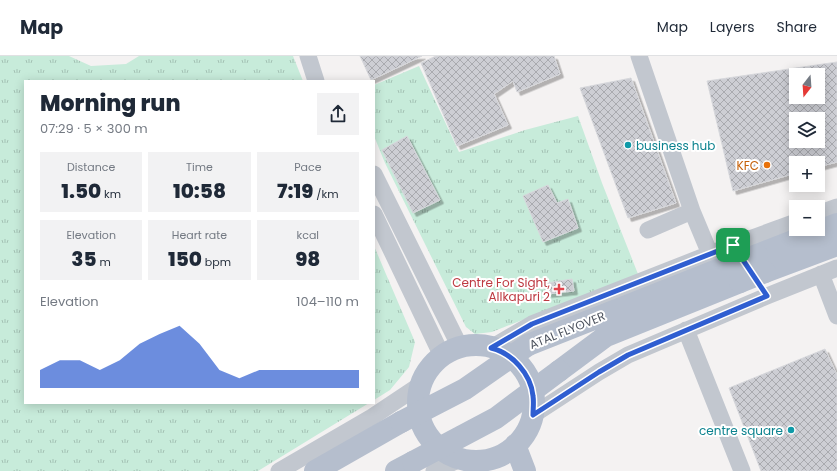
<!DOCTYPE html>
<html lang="en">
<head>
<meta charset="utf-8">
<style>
	:root { --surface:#fff; --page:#f2f2f3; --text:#1f2937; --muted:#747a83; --line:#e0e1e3; --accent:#2f5ed1 }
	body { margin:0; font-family:Poppins,sans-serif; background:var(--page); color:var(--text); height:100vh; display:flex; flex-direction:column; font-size:15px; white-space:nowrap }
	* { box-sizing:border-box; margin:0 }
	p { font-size:13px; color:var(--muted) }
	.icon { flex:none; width:22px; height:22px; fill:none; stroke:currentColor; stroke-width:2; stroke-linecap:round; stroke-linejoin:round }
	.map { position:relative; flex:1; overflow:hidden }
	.sheet { position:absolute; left:24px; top:24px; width:351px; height:324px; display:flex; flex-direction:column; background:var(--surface); border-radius:0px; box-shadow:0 2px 10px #0003 }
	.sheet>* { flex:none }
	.needle { width:26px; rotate:197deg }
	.buttons { position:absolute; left:789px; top:12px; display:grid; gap:8px }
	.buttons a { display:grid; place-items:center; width:36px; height:36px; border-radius:0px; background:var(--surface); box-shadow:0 2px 10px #0003; font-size:20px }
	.pin { position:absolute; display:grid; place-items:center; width:34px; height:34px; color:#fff; margin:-17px; border-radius:8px; box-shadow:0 2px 6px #0006 }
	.round { display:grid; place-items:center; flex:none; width:42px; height:42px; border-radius:0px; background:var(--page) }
	.headline { display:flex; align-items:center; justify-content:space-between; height:68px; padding:0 16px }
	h1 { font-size:22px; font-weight:800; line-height:30px }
	.figures { display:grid; grid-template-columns:repeat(3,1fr); gap:6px; height:68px; padding:4px 16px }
	.figures div { display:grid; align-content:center; border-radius:0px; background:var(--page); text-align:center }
	.figures b { font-size:20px; font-weight:800 }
	.figures small { font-size:11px; font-weight:400 }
	.figures p { font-size:11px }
	.chart { height:112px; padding:8px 16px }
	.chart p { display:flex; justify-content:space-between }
	.chart svg { width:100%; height:72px; margin-top:4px; fill:var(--accent); opacity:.7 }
	header { display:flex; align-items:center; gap:24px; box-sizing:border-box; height:56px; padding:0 20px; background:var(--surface); border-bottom:1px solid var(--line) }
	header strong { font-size:19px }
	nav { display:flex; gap:22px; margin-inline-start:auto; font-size:14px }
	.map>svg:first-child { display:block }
	.grass { fill:url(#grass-tufts) }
	.building { fill:url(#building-cross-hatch); stroke:#d7d8dc; fill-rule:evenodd; filter:url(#shadow) }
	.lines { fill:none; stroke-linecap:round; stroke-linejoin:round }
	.minor { stroke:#c2c7cf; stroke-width:17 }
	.major { stroke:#b5becd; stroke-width:22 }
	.major-bridge { stroke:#b5becd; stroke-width:22 }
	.route-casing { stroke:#fff; stroke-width:8 }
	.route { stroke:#2f5ed1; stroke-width:5 }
	.culture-dot { fill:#0f9aa8; stroke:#fff; stroke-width:1.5 }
	.food-dot { fill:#e8710a; stroke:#fff; stroke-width:1.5 }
	.health-dot { fill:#e0444e; stroke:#fff; stroke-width:1.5 }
	.labels { text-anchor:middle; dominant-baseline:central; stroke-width:4; stroke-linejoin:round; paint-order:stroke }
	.culture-label { font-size:12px; fill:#0d838f; stroke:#fff; text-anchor:start }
	.food-label { font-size:12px; fill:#c56008; stroke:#fff; text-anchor:end }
	.health-label { font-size:12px; fill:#be3a42; stroke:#fff; text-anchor:end }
	.street-label { font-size:12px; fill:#4c525d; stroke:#fff }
</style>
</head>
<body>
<header>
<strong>Map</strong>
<nav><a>Map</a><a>Layers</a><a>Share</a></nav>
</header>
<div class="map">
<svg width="837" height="415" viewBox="0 0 837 415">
	<defs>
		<pattern id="grass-tufts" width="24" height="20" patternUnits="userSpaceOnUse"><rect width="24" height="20" fill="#c7ebda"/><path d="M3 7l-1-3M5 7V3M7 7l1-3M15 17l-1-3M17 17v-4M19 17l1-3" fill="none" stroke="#a4c1b4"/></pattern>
		<pattern id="building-cross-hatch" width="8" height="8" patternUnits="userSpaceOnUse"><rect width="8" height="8" fill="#cdced4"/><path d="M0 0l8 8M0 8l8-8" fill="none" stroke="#a9aaaf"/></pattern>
		<filter id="shadow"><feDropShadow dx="3.5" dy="3.5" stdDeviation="0" flood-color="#0004"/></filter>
	</defs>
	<rect width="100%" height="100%" fill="#f4f2f2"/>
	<path class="grass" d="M 0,0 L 69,0 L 91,10 L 126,8 L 139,0 L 293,0 L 303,25 L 25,25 L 25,347 L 369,347 L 258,415 L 0,415 Z
		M 419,10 L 459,96 L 525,74 L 578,60 L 602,127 L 638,218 L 492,276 L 475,278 L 466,271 L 385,107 L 374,80 L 374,29 Z
		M 374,190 L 415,286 L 409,311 L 390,334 L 374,344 Z"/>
	<path class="building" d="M 360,0 L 422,0 L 371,24 Z
		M 436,0 L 554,0 L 560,18 L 517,36 L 513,25 L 494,38 L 508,69 L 457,90 L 421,7 Z
		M 837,6 L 837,106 L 818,111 L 818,107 L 796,107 L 796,117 L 733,135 L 707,25 ZM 796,19 L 818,19 L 818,41 L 796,41 ZM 796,63 L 818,63 L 818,85 L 796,85 Z
		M 631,22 L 676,147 L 628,162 L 580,32 Z
		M 407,80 L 440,144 L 413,157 L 382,94 Z
		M 548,129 L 557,147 L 568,143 L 578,172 L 543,186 L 523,140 Z
		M 572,223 L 574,235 L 548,238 L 547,227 Z
		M 825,293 L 837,319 L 837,415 L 761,415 L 729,332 Z"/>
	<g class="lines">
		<path class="minor" d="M 308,0 L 316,25
			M 639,0 L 692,155 L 710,198
			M 374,118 L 460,291
			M 374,158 L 442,300
			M 818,158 L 837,151
			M 648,174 L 692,155
			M 821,218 L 837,260
			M 686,274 L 742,415
			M 491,292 L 532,268 L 733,189 L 796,166
			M 533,359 L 599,316 L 628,299 L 767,240 L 837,212
			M 279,415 L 372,361 L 420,329
			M 434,415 L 460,403"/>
		<path class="major" d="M 757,199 L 837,168
			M 765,216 L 837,189
			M 528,289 L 730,209
			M418 347a58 58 0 1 1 116 0a58 58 0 1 1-116 0Z
			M 559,315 L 606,280 L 740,226
			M 515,389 L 525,415
			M 315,415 L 401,366
			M 396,415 L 413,406"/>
		<path class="major-bridge" d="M 730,209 L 757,199
			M 740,226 L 765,216
			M 401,366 L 465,333 L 528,289
			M 413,406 L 496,362 L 559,315"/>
	</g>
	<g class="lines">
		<g class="route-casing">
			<path id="route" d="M 733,189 L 767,240 L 628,299 L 599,316 L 533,359 C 533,353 534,346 533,340 C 531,318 512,297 491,292 L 532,268 Z"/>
		</g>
		<use href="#route" class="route"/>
	</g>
	<g class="culture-dot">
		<circle cx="628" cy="89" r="4"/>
		<circle cx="791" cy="374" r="4"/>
	</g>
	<circle class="food-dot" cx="767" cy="109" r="4"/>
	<path class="health-dot" d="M557 227h4v4h4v4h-4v4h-4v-4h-4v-4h4z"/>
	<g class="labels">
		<g class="culture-label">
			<text x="636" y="89">business hub</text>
			<text x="783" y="374" text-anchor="end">centre square</text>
		</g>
		<g class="food-label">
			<text x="759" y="109">KFC</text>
		</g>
		<g class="health-label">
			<text x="550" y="226">Centre For Sight,<tspan x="550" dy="14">Allkapuri 2</tspan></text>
		</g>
		<g class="street-label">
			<text transform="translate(567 274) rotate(-22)">ATAL FLYOVER</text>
		</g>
	</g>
</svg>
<div class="buttons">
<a><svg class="needle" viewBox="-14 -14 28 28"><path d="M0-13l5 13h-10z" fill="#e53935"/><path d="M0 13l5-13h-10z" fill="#747a83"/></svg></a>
<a><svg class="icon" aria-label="layers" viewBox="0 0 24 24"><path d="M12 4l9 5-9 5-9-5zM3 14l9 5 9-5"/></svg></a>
<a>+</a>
<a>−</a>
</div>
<div class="pin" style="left:733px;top:189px;background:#1e9e55"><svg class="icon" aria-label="arrive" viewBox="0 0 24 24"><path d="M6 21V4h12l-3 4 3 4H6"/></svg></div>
<section class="sheet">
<div class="headline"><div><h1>Morning run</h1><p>07:29 · 5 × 300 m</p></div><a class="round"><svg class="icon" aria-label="share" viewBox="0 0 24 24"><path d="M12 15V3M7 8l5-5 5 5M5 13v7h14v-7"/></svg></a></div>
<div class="figures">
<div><p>Distance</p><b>1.50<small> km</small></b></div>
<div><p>Time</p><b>10:58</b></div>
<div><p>Pace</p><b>7:19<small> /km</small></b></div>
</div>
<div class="figures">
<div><p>Elevation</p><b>35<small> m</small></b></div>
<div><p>Heart rate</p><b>150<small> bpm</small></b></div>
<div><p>kcal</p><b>98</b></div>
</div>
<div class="chart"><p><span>Elevation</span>104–110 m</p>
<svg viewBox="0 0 160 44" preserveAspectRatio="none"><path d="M0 44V33L10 27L20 27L30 33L40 27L50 17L60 11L70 6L80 17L90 33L100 38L110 33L120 33L130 33L140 33L150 33L160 33V44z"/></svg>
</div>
</section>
</div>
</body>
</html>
